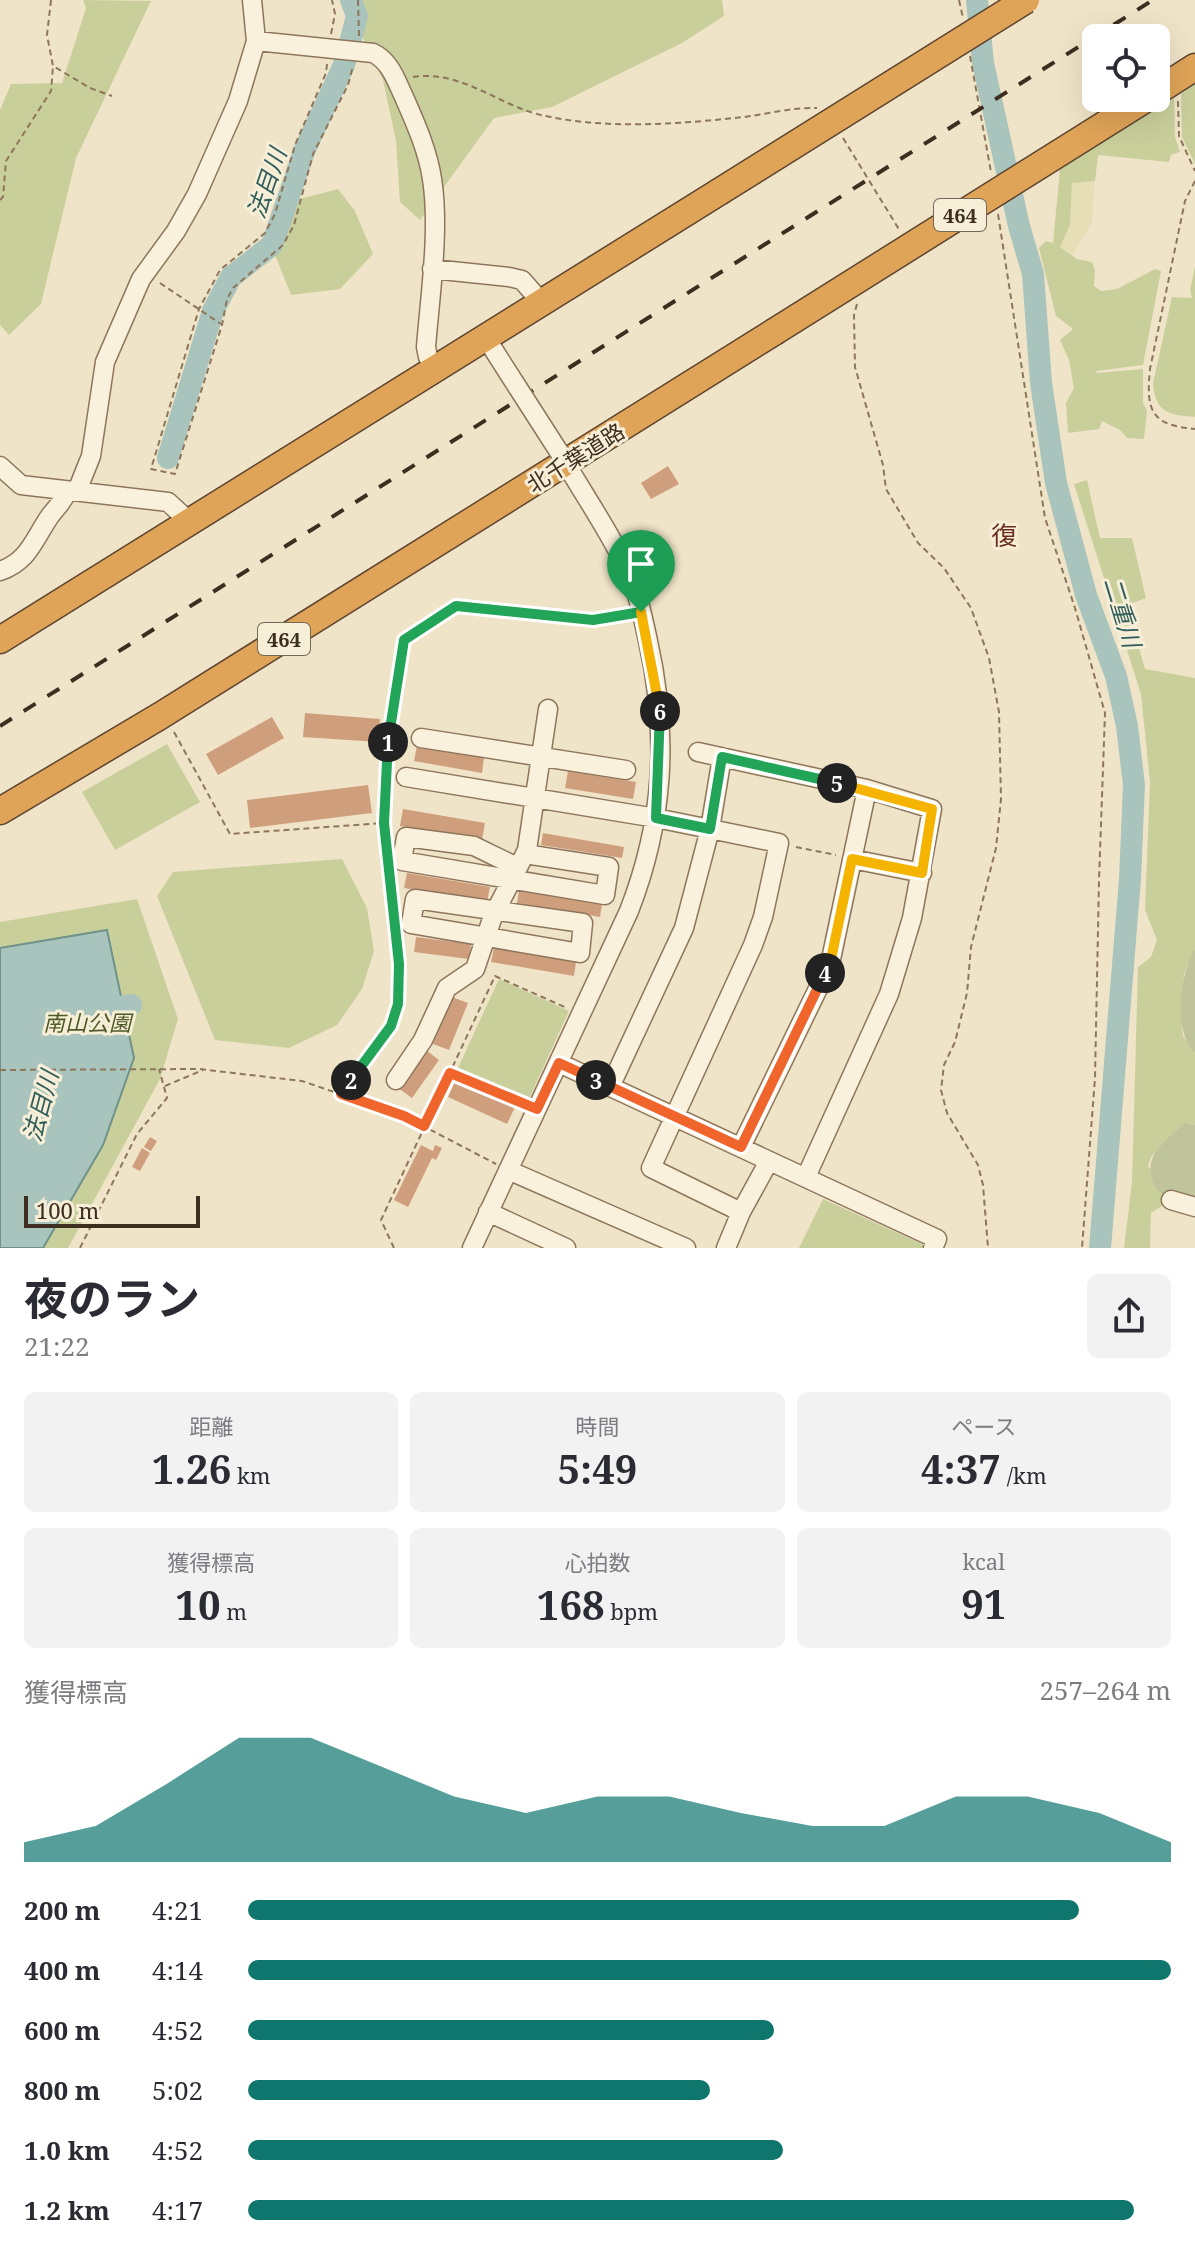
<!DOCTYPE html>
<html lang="ja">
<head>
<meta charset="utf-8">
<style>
	:root { --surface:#fff; --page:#f2f2f3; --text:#2b2b33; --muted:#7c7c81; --accent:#0f766e }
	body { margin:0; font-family:"Noto Serif","Noto Sans JP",serif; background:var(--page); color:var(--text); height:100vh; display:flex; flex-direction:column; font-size:30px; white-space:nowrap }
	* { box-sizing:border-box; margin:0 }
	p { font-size:26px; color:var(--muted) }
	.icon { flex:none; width:44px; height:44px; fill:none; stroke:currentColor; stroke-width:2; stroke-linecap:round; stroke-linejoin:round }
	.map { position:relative; height:1248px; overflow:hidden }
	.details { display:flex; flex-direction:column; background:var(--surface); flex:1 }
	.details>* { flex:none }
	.fabs { position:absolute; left:1082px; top:24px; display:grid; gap:16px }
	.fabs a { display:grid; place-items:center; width:88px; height:88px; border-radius:12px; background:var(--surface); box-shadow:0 8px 32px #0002; font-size:40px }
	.scale { position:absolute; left:24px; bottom:20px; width:176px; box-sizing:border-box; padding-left:8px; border:4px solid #3d2e20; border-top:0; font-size:22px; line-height:28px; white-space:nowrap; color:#3d2e20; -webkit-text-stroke:6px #f7eed8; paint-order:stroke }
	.pin { position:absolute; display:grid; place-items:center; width:68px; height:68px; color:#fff; margin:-82px -34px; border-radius:50% 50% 50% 0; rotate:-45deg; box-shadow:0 0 8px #0007 }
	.pin .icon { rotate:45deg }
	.km { position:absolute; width:40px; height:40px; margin:-20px; border-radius:50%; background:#222; color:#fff; font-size:22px; line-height:40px; text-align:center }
	.round { display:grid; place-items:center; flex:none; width:84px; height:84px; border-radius:12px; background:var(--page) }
	.overview { display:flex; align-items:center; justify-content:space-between; height:136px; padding:0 24px }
	h1 { font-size:44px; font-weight:700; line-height:60px }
	.metrics { display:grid; grid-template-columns:repeat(3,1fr); gap:12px; height:136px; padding:8px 24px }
	.metrics div { display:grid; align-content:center; border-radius:12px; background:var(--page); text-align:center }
	.metrics b { font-size:40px; font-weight:700 }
	.metrics small { font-size:22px; font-weight:400 }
	.metrics p { font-size:22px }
	.chart { height:224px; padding:16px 24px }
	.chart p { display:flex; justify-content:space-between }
	.chart svg { width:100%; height:144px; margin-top:8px; fill:var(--accent); opacity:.7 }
	ul { padding:0 24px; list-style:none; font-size:26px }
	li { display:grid; grid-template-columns:128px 96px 1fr; align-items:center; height:60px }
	li i { height:20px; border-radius:10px; background:var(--accent) }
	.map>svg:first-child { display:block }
	.farmland { fill:#e6deb5 }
	.green { fill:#c9cf9b }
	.cemetery { fill:#bfc49a }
	.water { fill:#a9c4bc; stroke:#6f938a; stroke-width:2 }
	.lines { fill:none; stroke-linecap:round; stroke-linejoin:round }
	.river { stroke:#a9c4bc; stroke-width:22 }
	.building { fill:#cf9f7d }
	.minor-casing { stroke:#8d765c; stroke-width:21 }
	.highway-casing { stroke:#5b4430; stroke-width:29 }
	.path { stroke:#8d765c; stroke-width:2; stroke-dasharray:6 4; stroke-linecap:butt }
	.minor { stroke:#faf1dc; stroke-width:18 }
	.highway { stroke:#e0a458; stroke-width:26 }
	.rail { stroke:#3d2e20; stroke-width:4; stroke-dasharray:14 14; stroke-linecap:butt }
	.minor-bridge-casing { stroke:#8d765c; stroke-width:21; stroke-linecap:butt }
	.highway-bridge-casing { stroke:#5b4430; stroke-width:29; stroke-linecap:butt }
	.minor-bridge { stroke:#faf1dc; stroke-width:18 }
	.highway-bridge { stroke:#e0a458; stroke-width:26 }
	.split-1-casing { stroke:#fff; stroke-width:16 }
	.split-2-casing { stroke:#fff; stroke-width:16 }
	.split-3-casing { stroke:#fff; stroke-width:16 }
	.split-4-casing { stroke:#fff; stroke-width:16 }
	.split-5-casing { stroke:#fff; stroke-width:16 }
	.split-6-casing { stroke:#fff; stroke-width:16 }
	.split-7-casing { stroke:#fff; stroke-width:16 }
	.split-1 { stroke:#22a559; stroke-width:10 }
	.split-2 { stroke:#22a559; stroke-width:10 }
	.split-3 { stroke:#f0652b; stroke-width:10 }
	.split-4 { stroke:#f0652b; stroke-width:10 }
	.split-5 { stroke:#f5b400; stroke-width:10 }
	.split-6 { stroke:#22a559; stroke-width:10 }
	.split-7 { stroke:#f5b400; stroke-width:10 }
	.labels { text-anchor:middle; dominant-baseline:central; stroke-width:6; stroke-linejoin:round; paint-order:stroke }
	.shield { fill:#f7eed8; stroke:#756857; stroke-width:2 }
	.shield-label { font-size:20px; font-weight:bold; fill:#3d2e20 }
	.street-label { font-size:22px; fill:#3d2e20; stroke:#f7eed8 }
	.park-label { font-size:22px; font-style:italic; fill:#4d5a26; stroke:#f7eed8 }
	.water-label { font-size:24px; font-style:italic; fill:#2f5d5a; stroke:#f7eed8 }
	.quarter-label { font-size:26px; fill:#6b2e1e; stroke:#f7eed8 }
</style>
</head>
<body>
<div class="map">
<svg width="1195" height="1248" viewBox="0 0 1195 1248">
	<rect width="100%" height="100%" fill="#f0e4c8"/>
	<path class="farmland" d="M 1095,181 L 1092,222 L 1072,255 L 1060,247 L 1070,225 L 1072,182 Z"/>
	<path class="green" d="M 83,0 L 151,1 L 76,158 L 41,304 L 9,335 L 0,325 L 0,110 L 11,84 L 62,83 L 86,8 Z
		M 345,0 L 722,0 L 724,16 L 682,43 L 552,107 L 494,118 L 420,220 L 400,202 L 396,141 L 383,80 Z
		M 1195,83 L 1195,164 L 1182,137 L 1181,94 Z
		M 1174,98 L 1175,137 L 1180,152 L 1171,155 L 1169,162 L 1098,155 L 1095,181 L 1072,183 L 1070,225 L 1060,247 L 1077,259 L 1092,262 L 1095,270 L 1094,286 L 1101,291 L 1117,289 L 1155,269 L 1161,271 L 1143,365 L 1096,371 L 1097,373 L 1143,369 L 1143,402 L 1147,411 L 1144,439 L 1127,438 L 1120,430 L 1102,421 L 1099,429 L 1068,433 L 1066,403 L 1074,388 L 1069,360 L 1060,340 L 1073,329 L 1056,316 L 1039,248 L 1046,241 L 1053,243 L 1060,169 Z
		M 338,189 L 355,211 L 373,254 L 340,289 L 291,295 L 275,255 L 296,200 Z
		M 1195,267 L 1195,417 C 1169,415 1155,413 1153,383 L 1172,297 L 1192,298 L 1190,289 Z
		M 1087,480 L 1100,538 L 1132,538 L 1146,598 L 1127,605 L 1145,669 L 1195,678 L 1195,949 L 1184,974 L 1182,1029 L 1183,1036 L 1195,1053 L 1195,1125 L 1185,1122 L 1151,1157 L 1148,1166 L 1169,1197 L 1167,1203 L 1151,1213 L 1150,1248 L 1124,1248 L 1132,1182 L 1138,967 L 1151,957 L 1157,940 L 1145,910 L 1150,782 L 1141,694 L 1074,484 Z
		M 167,744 L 200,802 L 115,850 L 82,792 Z
		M 342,859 L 367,908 L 374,951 L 362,989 L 337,1025 L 289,1048 L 215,1040 L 157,896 L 173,872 Z
		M 137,899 L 178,1019 L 160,1079 L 68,1248 L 0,1248 L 0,922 Z
		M 499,979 L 569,1011 L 528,1101 L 457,1070 Z
		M 823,1199 L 924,1245 L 922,1248 L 799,1248 Z"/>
	<path class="cemetery" d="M 1195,949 L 1195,1053 C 1172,1031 1180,974 1195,949 Z
		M 1185,1122 L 1195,1125 L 1195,1204 L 1169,1197 L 1157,1190 C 1138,1157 1164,1144 1185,1122 Z"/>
	<path class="water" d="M 107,930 L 134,1058 L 103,1145 L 43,1248 L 0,1248 L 0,948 Z"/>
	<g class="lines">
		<path class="river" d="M 977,0 L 983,63 L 1019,226 L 1033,274 L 1041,383 L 1056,483 L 1086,595 L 1116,676 L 1127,726 L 1134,785 L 1130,879 L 1100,1248
			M 168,458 L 213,311 L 231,277 L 272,245 L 305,149 L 344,65 L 357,16 L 351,0
			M 96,1011 L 131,1005"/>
	</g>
	<path class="building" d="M 668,466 L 679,484 L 651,499 L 641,483 Z
		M 305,713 L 380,719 L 378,742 L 303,737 Z
		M 272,717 L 284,738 L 218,775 L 206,754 Z
		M 417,746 L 484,757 L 482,773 L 414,761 Z
		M 568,771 L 636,782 L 633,799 L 565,788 Z
		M 368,785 L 372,813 L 250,828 L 247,800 Z
		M 403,809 L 485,823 L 482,840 L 400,826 Z
		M 543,833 L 624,847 L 622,858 L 541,845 Z
		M 407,873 L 490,887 L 487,902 L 404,888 Z
		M 519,890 L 602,904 L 600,917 L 517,903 Z
		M 416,937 L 471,944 L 469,959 L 414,952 Z
		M 494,948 L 576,962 L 574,976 L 491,962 Z
		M 452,997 L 468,1003 L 449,1050 L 433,1044 Z
		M 426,1050 L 439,1060 L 412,1098 L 398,1088 Z
		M 457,1077 L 516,1105 L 507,1124 L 448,1097 Z
		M 150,1137 L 157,1141 L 151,1151 L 144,1147 Z
		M 421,1145 L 433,1151 L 435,1145 L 442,1148 L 436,1160 L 432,1158 L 408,1207 L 394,1200 Z
		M 142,1148 L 150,1153 L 140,1171 L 132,1167 Z"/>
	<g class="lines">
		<g class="minor-casing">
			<path id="minor" d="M 256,41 L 373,53 C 390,61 396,80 404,97 C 415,122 428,151 432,179 C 440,229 430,296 426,347 L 428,357 L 436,369
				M 432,269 L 509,277 L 522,280 L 542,303
				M 486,338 L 518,388
				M 0,466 L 21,485 L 168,502 L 191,523
				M 77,491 L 91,456 L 105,362 L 141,279 L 176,231 L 197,194 L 238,101 L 256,41 L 252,0
				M 0,571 C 29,561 34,539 50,516 C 57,506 63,503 67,491
				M 421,738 L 626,770
				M 698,752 L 867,789 L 932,809 L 912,918 L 889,994 L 806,1177
				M 406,777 L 656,818 L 779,843 L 763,917 L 753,945 L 651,1168 L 741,1212
				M 852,859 L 922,873
				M 517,867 L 474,846 L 406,837 L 402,861 L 605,895 L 609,867 L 525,854
				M 415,899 L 583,923 L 580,953 L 411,924 Z
				M 559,1063 L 937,1239 L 933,1248
				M 396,1080 L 423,1040 L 447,988 L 475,969 L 493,916 L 527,850 L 548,709
				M 610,1087 L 684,928 L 710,829 L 722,757
				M 741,1147 L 830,964 L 867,789
				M 508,1170 L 686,1248
				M 1171,1200 L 1195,1207
				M 488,1212 L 566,1248
				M 472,1248 L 629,911 C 664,821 669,735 648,641 C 643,618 638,593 628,571 C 609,530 583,494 561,455
				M 726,1248 L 741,1212 L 769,1161"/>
		</g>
		<g class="highway-casing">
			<path id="highway" d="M 1156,92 L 1195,67
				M 0,640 L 719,192
				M 0,811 L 160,716 L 774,332"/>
		</g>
		<path class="path" d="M 51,0 L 47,35 L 53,66 L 90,88 L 112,96
			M 358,0 L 359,36
			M 959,0 L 963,18
			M 331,34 L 335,14 L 332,0
			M 970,56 L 991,172
			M 327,64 L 326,73 L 295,145 L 275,214 L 265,233 L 220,270 L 199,309 L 151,469 L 175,474 L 222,325 L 227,299 L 233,288 L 283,245 L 294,225 L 313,154 L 348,85 L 353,66
			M 413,77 C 462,70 496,104 541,115 C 606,130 678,124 744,117 C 768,114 794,107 817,108
			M 1178,101 L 1179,136 L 1195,171
			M 843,138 L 900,231
			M 1195,181 L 1185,201 L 1150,369 C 1146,410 1150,425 1195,429
			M 0,200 L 3,197 L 6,161 L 51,91 L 53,66
			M 998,214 L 1045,518 L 1075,608 L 1105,713 L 1099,880 L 1095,1078 L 1082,1248
			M 160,283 L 221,324
			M 857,304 L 854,315 L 855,367 L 883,465 L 886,489 L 918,543 L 944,568 L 971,608 L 989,658 L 999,712 L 1001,799 L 996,848 L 971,947 L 967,993 L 955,1042 L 944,1065 L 941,1090 L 947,1113 L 978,1165 L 983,1185 L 988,1248
			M 174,732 L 230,834 L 383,823
			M 796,847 L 836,855
			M 387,854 C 379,782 393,712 404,640 L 456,606 L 593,620 L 626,615
			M 0,1070 L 199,1069 L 302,1081 L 404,1116 L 496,1164
			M 451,1073 L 522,1103
			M 165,1086 L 203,1070
			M 341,1094 C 356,1073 382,1046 392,1023 C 409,981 393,913 389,869
			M 80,1248 L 137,1134 L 167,1098 L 159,1069
			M 394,1248 L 381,1220 L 495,976 L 567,1008"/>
		<use href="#minor" class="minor"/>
		<use href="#highway" class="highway"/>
		<path class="rail" d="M 0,726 L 1153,0"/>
		<g class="minor-bridge-casing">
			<path id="minor-bridge" d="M 518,388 L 561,455"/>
		</g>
		<g class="highway-bridge-casing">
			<path id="highway-bridge" d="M 719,192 L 1026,0
				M 774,332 L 1147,98"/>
		</g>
		<use href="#minor-bridge" class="minor-bridge"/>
		<use href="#highway-bridge" class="highway-bridge"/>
	</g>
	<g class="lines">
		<g class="split-1-casing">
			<path id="split-1" d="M 388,742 L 404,640 L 456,606 L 593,620 L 641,612"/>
		</g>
		<g class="split-2-casing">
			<path id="split-2" d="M 351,1080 L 391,1026 L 398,1004 L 399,964 L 384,823 L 388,742"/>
		</g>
		<g class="split-3-casing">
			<path id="split-3" d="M 351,1080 L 341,1094 L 404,1116 L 424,1126 L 450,1073 L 537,1109 L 559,1063 L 596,1080"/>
		</g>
		<g class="split-4-casing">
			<path id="split-4" d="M 596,1080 L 741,1147 L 825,973"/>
		</g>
		<g class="split-5-casing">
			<path id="split-5" d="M 825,973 L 830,964 L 852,859 L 922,873 L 932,809 L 837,783"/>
		</g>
		<g class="split-6-casing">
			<path id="split-6" d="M 660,711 L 656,818 L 710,829 L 722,757 L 837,783"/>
		</g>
		<g class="split-7-casing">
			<path id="split-7" d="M 641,612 L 660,711"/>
		</g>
		<use href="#split-1" class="split-1"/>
		<use href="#split-2" class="split-2"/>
		<use href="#split-3" class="split-3"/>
		<use href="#split-4" class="split-4"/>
		<use href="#split-5" class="split-5"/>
		<use href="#split-6" class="split-6"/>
		<use href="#split-7" class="split-7"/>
	</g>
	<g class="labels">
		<g class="shield">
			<rect x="934" y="199" width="52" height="32" rx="6"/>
			<rect x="258" y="623" width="52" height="32" rx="6"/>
		</g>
		<g class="shield-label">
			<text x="960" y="215">464</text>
			<text x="284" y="639">464</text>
		</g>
		<g class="street-label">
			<text transform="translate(575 457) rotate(-32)">北千葉道路</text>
		</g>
		<g class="park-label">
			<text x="87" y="1022">南山公園</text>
		</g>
		<g class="water-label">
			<text transform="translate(266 183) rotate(-71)">法目川</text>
			<text transform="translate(1123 612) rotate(73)">二重川</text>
			<text transform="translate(40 1106) rotate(-75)">法目川</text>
		</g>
		<g class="quarter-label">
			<text x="1004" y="535">復</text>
		</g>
	</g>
</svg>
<div class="fabs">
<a><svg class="icon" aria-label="locate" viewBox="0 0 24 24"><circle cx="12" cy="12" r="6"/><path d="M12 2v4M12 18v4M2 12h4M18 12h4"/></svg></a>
</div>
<div class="scale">100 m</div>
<div class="pin" style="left:641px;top:612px;background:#1e9e55"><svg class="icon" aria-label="arrive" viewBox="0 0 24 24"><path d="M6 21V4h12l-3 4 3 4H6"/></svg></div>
<b class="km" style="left:388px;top:742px">1</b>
<b class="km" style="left:351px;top:1080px">2</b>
<b class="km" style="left:596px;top:1080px">3</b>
<b class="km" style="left:825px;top:973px">4</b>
<b class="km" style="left:837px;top:783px">5</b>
<b class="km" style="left:660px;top:711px">6</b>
</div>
<section class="details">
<div class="overview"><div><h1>夜のラン</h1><p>21:22</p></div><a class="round"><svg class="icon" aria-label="share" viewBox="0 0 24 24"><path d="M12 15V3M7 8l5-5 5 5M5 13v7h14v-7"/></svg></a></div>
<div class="metrics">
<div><p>距離</p><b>1.26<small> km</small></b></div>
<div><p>時間</p><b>5:49</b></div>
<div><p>ペース</p><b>4:37<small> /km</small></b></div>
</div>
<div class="metrics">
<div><p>獲得標高</p><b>10<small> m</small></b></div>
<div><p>心拍数</p><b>168<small> bpm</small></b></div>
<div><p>kcal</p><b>91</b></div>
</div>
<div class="chart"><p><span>獲得標高</span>257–264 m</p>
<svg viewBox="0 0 160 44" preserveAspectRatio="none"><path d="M0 44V38L10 33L20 20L30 6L40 6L50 15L60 24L70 29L80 24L90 24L100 29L110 33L120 33L130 24L140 24L150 29L160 38V44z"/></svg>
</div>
<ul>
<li><b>200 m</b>4:21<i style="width:90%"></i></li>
<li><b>400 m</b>4:14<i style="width:100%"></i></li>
<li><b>600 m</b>4:52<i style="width:57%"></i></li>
<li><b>800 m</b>5:02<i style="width:50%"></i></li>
<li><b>1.0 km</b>4:52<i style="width:58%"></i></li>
<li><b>1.2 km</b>4:17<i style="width:96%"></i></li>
</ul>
</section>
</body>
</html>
